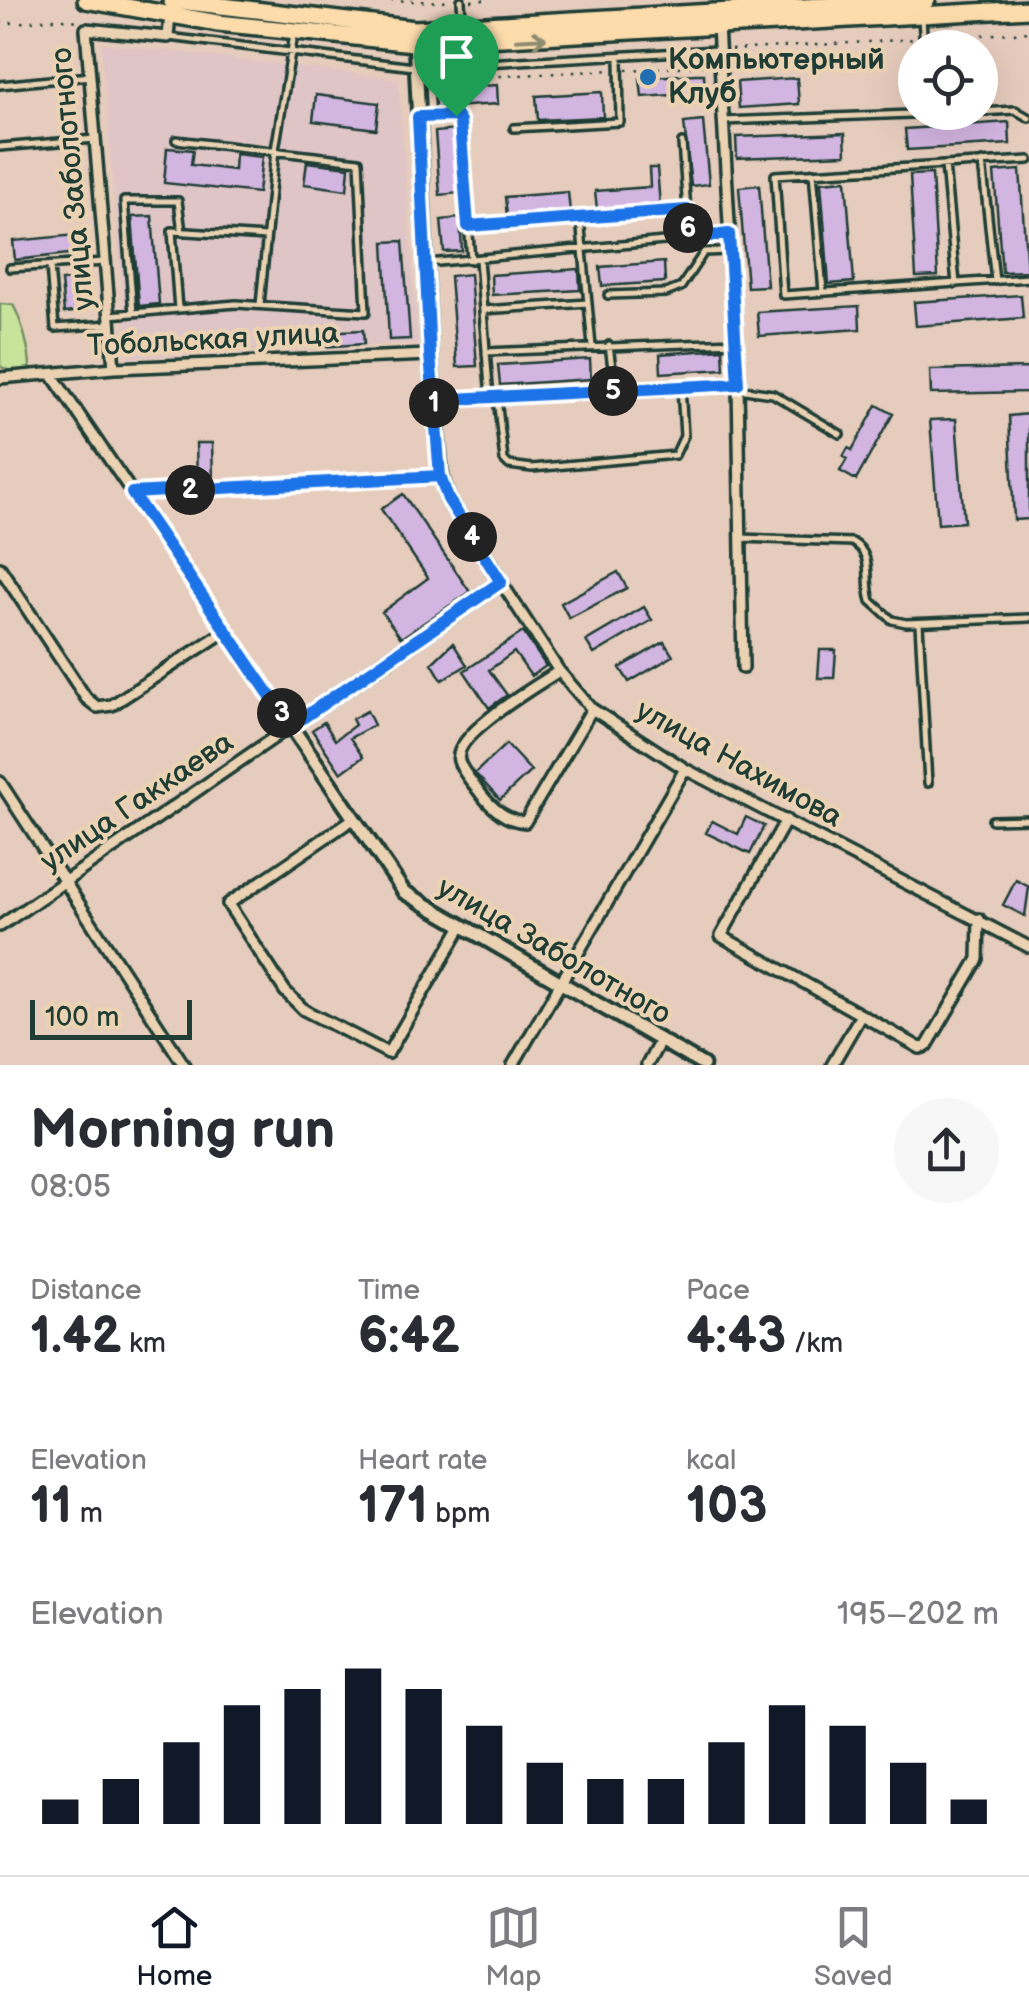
<!DOCTYPE html>
<html lang="en">
<head>
<meta charset="utf-8">
<style>
	:root { --surface:#fff; --page:#f7f7f7; --text:#2b2b33; --muted:#7c7c81; --line:#e1e1e2; --accent:#111827 }
	body { margin:0; font-family:"Balsamiq Sans",sans-serif; background:var(--page); color:var(--text); height:100vh; display:flex; flex-direction:column; font-size:38px; white-space:nowrap }
	* { box-sizing:border-box; margin:0 }
	p { font-size:32px; color:var(--muted) }
	.icon { flex:none; width:55px; height:55px; fill:none; stroke:currentColor; stroke-width:2; stroke-linecap:round; stroke-linejoin:round }
	.map { position:relative; height:1065px; overflow:hidden }
	.side { display:flex; flex-direction:column; background:var(--surface); flex:1 }
	.side>* { flex:none }
	.fabs { position:absolute; left:898px; top:30px; display:grid; gap:20px }
	.fabs a { display:grid; place-items:center; width:100px; height:100px; border-radius:50%; background:var(--surface); box-shadow:0 10px 40px #0002; font-size:50px }
	.scale { position:absolute; left:30px; bottom:25px; width:162px; box-sizing:border-box; padding-left:10px; border:5px solid #1f3d34; border-top:0; font-size:28px; line-height:35px; white-space:nowrap; color:#1f3d34; -webkit-text-stroke:8px #ebd2b3; paint-order:stroke }
	.pin { position:absolute; display:grid; place-items:center; width:85px; height:85px; color:#fff; margin:-102px -42px; border-radius:50% 50% 50% 0; rotate:-45deg; box-shadow:0 0 10px #0007 }
	.pin .icon { rotate:45deg }
	.km { position:absolute; width:50px; height:50px; margin:-25px; border-radius:50%; background:#222; color:#fff; font-size:28px; line-height:50px; text-align:center }
	.round { display:grid; place-items:center; flex:none; width:105px; height:105px; border-radius:52px; background:var(--page) }
	.overview { display:flex; align-items:center; justify-content:space-between; height:170px; padding:0 30px }
	h1 { font-size:55px; font-weight:600; line-height:75px }
	.figures { display:grid; grid-template-columns:repeat(3,1fr); gap:15px; height:170px; padding:10px 30px }
	.figures div { display:grid; align-content:center }
	.figures b { font-size:50px; font-weight:600 }
	.figures small { font-size:28px; font-weight:400 }
	.figures p { font-size:28px }
	.chart { height:280px; padding:20px 30px }
	.chart p { display:flex; justify-content:space-between }
	.chart svg { width:100%; height:180px; margin-top:10px; stroke:var(--accent); stroke-width:6 }
	.dock { display:flex; justify-content:space-around; align-items:center; height:140px; border-top:2px solid var(--line); background:var(--surface); font-size:28px; color:var(--muted) }
	.dock a { display:grid; justify-items:center; gap:5px }
	.dock .on { color:var(--accent) }
	.map>svg:first-child { display:block }
	.built { fill:#e0c5c7 }
	.green { fill:#c8e39a; stroke:#749067; stroke-width:2.5 }
	.building { fill:#d3b5e2; stroke:#1f3d34; stroke-width:2.5 }
	.lines { fill:none; stroke-linecap:round; stroke-linejoin:round }
	.service-casing { stroke:#1f3d34; stroke-width:12 }
	.minor-casing { stroke:#1f3d34; stroke-width:16 }
	.tertiary-casing { stroke:#1f3d34; stroke-width:19 }
	.primary-casing { stroke:#1f3d34; stroke-width:22 }
	.path { stroke:#1f3d34; stroke-width:2.5; stroke-dasharray:2.5 8; stroke-linecap:butt }
	.service { stroke:#ebd2b3; stroke-width:5 }
	.minor { stroke:#ebd2b3; stroke-width:9 }
	.tertiary { stroke:#ebd2b3; stroke-width:11 }
	.primary { stroke:#fddcac; stroke-width:15 }
	.oneway { stroke:#8e8c70 }
	.route-casing { stroke:#fff; stroke-width:20 }
	.route { stroke:#1a73e8; stroke-width:12 }
	.poi-dot { fill:#1f6fb2; stroke:#ebd2b3; stroke-width:4 }
	.labels { text-anchor:middle; dominant-baseline:central; stroke-width:8; stroke-linejoin:round; paint-order:stroke }
	.poi-label { font-size:30px; font-weight:bold; fill:#1f3d34; stroke:#ebd2b3; text-anchor:start }
	.street-label { font-size:30px; fill:#1f3d34; stroke:#ebd2b3 }
</style>
</head>
<body>
<div class="map">
<svg width="1029" height="1065" viewBox="0 0 1029 1065">
	<rect width="100%" height="100%" fill="#e6ccbc"/>
	<filter id="ink" filterUnits="userSpaceOnUse"><feTurbulence type="fractalNoise" baseFrequency=".01" numOctaves="2"/><feDisplacementMap in="SourceGraphic" scale="20" xChannelSelector="R" yChannelSelector="G"/><feConvolveMatrix kernelMatrix="1 2 1 2 8 2 1 2 1" color-interpolation-filters="sRGB"/></filter>
	<g filter="url(#ink)">
		<path class="built" d="M 101,43 L 398,79 L 418,343 L 128,358 Z"/>
		<path class="green" d="M 0,304 L 13,305 C 22,320 31,355 30,372 L 21,377 L 0,366 Z"/>
		<path class="building" d="M 695,74 L 704,74 L 705,93 L 642,97 L 640,78 Z
			M 797,78 L 799,104 L 739,108 L 737,82 Z
			M 497,85 L 498,104 L 435,108 L 434,89 Z
			M 602,92 L 603,117 L 538,120 L 536,96 Z
			M 316,95 L 379,103 L 376,129 L 313,121 Z
			M 703,121 L 709,184 L 691,186 L 684,123 Z
			M 1009,122 L 1010,144 L 907,150 L 905,129 Z
			M 455,130 L 460,193 L 440,195 L 435,132 Z
			M 845,133 L 846,154 L 737,158 L 736,137 Z
			M 167,148 L 193,150 L 191,165 L 234,170 L 235,154 L 262,157 L 258,193 L 164,183 Z
			M 307,162 L 349,167 L 347,190 L 304,184 Z
			M 649,168 L 657,168 L 660,206 L 597,210 L 595,191 L 650,187 Z
			M 1020,170 L 1027,271 L 1002,272 L 994,172 Z
			M 932,174 L 938,276 L 916,277 L 910,175 Z
			M 846,180 L 854,282 L 829,284 L 821,182 Z
			M 759,185 L 767,286 L 747,287 L 739,187 Z
			M 568,192 L 570,212 L 507,216 L 505,197 Z
			M 152,216 L 159,304 L 139,306 L 132,217 Z
			M 460,218 L 462,251 L 444,252 L 441,220 Z
			M 76,235 L 78,253 L 15,260 L 13,241 Z
			M 403,241 L 410,339 L 389,340 L 384,242 Z
			M 664,262 L 665,282 L 602,286 L 600,267 Z
			M 579,269 L 580,290 L 492,295 L 491,275 Z
			M 470,274 L 477,366 L 457,367 L 450,276 Z
			M 80,279 L 82,311 L 64,313 L 61,281 Z
			M 1021,295 L 1023,318 L 916,326 L 914,302 Z
			M 859,306 L 860,329 L 759,336 L 757,312 Z
			M 363,330 L 364,344 L 320,347 L 320,332 Z
			M 723,349 L 724,369 L 661,373 L 660,354 Z
			M 590,359 L 591,379 L 500,385 L 498,365 Z
			M 1029,368 L 1029,392 L 931,394 L 930,370 Z
			M 877,405 L 893,414 L 856,480 L 840,471 L 847,459 L 843,457 L 848,448 L 852,450 Z
			M 1029,414 L 1029,519 L 1014,520 L 1009,416 Z
			M 956,419 L 964,522 L 938,524 L 930,420 Z
			M 196,443 L 212,443 L 213,480 L 197,480 Z
			M 403,494 L 470,592 L 401,638 L 382,612 L 428,578 L 381,509 Z
			M 618,572 L 627,588 L 569,618 L 561,603 Z
			M 644,607 L 652,620 L 594,654 L 586,641 Z
			M 523,632 L 546,666 L 531,676 L 514,652 L 489,670 L 507,695 L 489,708 L 464,671 Z
			M 664,642 L 673,656 L 629,682 L 620,668 Z
			M 453,643 L 467,665 L 442,680 L 432,663 Z
			M 820,650 L 836,650 L 834,678 L 818,678 Z
			M 367,711 L 374,725 L 350,738 L 363,757 L 341,773 L 312,730 L 324,722 L 335,740 L 355,725 L 352,719 Z
			M 506,744 L 531,771 L 500,800 L 475,773 Z
			M 746,817 L 764,826 L 750,854 L 706,833 L 712,821 L 738,834 Z
			M 1016,880 L 1029,887 L 1025,916 L 1003,905 Z"/>
		<g class="lines">
			<g class="service-casing">
				<path id="service" d="M 461,0 L 462,22
					M 922,18 L 924,48
					M 168,37 L 414,67 L 717,50
					M 0,85 L 90,76
					M 980,112 L 1015,110 L 1029,118
					M 421,117 L 454,115 L 460,119 L 471,260
					M 723,121 L 965,112
					M 514,128 L 620,122 L 619,56
					M 682,143 L 689,238
					M 0,147 L 95,139
					M 1029,160 L 775,175 L 783,295 L 1029,278
					M 982,162 L 995,281
					M 945,165 L 956,284
					M 813,172 L 823,292
					M 580,218 L 592,346
					M 468,226 L 687,210
					M 479,259 L 486,350
					M 428,263 L 729,235
					M 50,266 L 55,328 L 109,324
					M 10,268 L 105,262
					M 608,295 L 666,293 L 681,287 L 704,252 L 729,251
					M 260,305 L 275,150 L 294,34
					M 178,309 L 172,231 L 266,237
					M 483,310 L 588,303
					M 133,313 L 124,201 L 178,201 L 182,232
					M 110,315 L 236,304 L 366,312 L 359,161 L 176,140
					M 609,345 L 615,391
					M 738,389 L 773,394 L 840,434
					M 490,397 L 486,352 L 735,342
					M 497,398 L 504,460 L 509,465 L 532,468 L 675,455 L 684,436 L 681,387
					M 740,538 L 852,542 C 875,555 864,578 871,601 L 892,620 L 906,623 L 1029,618
					M 919,624 L 928,783
					M 992,820 L 1029,819"/>
			</g>
			<g class="minor-casing">
				<path id="minor" d="M 718,26 L 738,384 L 743,668
					M 114,368 L 86,29 L 168,37 L 170,15
					M 0,378 L 114,368 L 430,355
					M 434,401 L 738,384
					M 132,493 L 441,476
					M 0,568 L 86,698 L 97,707 L 112,705 L 227,630
					M 501,582 L 559,671 L 592,709 L 685,769 L 1029,947
					M 559,671 C 538,685 451,735 459,761 C 462,772 474,784 481,794 C 492,808 506,821 525,822 L 592,709
					M 0,782 L 184,1065
					M 353,819 L 228,904 L 285,991 L 304,1010 L 388,1053 L 462,926
					M 786,820 L 721,936 L 920,1048 L 927,1046 L 978,959 L 979,919
					M 0,926 L 291,726 L 52,375
					M 513,1065 L 685,769
					M 647,1065 L 660,1041
					M 832,1065 L 861,1015"/>
			</g>
			<g class="tertiary-casing">
				<path id="tertiary" d="M 415,38 L 430,355 L 441,476 L 448,499 L 501,582 L 291,726 L 404,892 L 703,1065"/>
			</g>
			<g class="primary-casing">
				<path id="primary" d="M 86,0 L 218,23 L 414,43 L 1029,9
					M 171,0 L 415,29 L 927,0"/>
			</g>
			<path class="path" d="M 380,0 L 453,2
				M 471,1 L 484,0
				M 0,23 C 26,24 53,15 77,21
				M 930,38 L 1029,32
				M 731,50 L 917,39
				M 626,70 L 712,65
				M 426,80 L 613,70"/>
			<use href="#service" class="service"/>
			<use href="#minor" class="minor"/>
			<use href="#tertiary" class="tertiary"/>
			<use href="#primary" class="primary"/>
		</g>
		<defs><path id="oneway-shaft" d="M-6 0H5M1.5-3L5.5 0L1.5 3" fill="none" stroke-width="1.6" stroke-linecap="round" stroke-linejoin="round" transform="scale(2.5)"/></defs>
		<use class="oneway" href="#oneway-shaft" transform="translate(531 39) rotate(-3)"/>
	</g>
	<g class="lines" filter="url(#ink)">
		<g class="route-casing">
			<path id="route" d="M 456,116 L 418,117 L 430,355 L 440,476 L 132,493 L 291,726 L 501,582 L 448,499 L 440,476 L 434,400 L 738,384 L 729,234 L 689,238 L 687,210 L 468,226 L 460,122 L 456,116"/>
		</g>
		<use href="#route" class="route"/>
	</g>
	<circle class="poi-dot" cx="648" cy="77" r="10"/>
	<g class="labels">
		<g class="poi-label">
			<text x="668" y="60">Компьютерный<tspan x="668" dy="34">Клуб</tspan></text>
		</g>
		<g class="street-label">
			<text transform="translate(73 179) rotate(-95)">улица Заболотного</text>
			<text transform="translate(213 340) rotate(-3)">Тобольская улица</text>
			<text transform="translate(739 764) rotate(29)">улица Нахимова</text>
			<text transform="translate(137 802) rotate(-34)">улица Гаккаева</text>
			<text transform="translate(554 951) rotate(30)">улица Заболотного</text>
		</g>
	</g>
</svg>
<div class="fabs">
<a><svg class="icon" aria-label="locate" viewBox="0 0 24 24"><circle cx="12" cy="12" r="6"/><path d="M12 2v4M12 18v4M2 12h4M18 12h4"/></svg></a>
</div>
<div class="scale">100 m</div>
<div class="pin" style="left:456px;top:116px;background:#1e9e55"><svg class="icon" aria-label="arrive" viewBox="0 0 24 24"><path d="M6 21V4h12l-3 4 3 4H6"/></svg></div>
<b class="km" style="left:434px;top:403px">1</b>
<b class="km" style="left:190px;top:490px">2</b>
<b class="km" style="left:282px;top:713px">3</b>
<b class="km" style="left:472px;top:537px">4</b>
<b class="km" style="left:613px;top:391px">5</b>
<b class="km" style="left:688px;top:228px">6</b>
</div>
<section class="side">
<div class="overview"><div><h1>Morning run</h1><p>08:05</p></div><a class="round"><svg class="icon" aria-label="share" viewBox="0 0 24 24"><path d="M12 15V3M7 8l5-5 5 5M5 13v7h14v-7"/></svg></a></div>
<div class="figures">
<div><p>Distance</p><b>1.42<small> km</small></b></div>
<div><p>Time</p><b>6:42</b></div>
<div><p>Pace</p><b>4:43<small> /km</small></b></div>
</div>
<div class="figures">
<div><p>Elevation</p><b>11<small> m</small></b></div>
<div><p>Heart rate</p><b>171<small> bpm</small></b></div>
<div><p>kcal</p><b>103</b></div>
</div>
<div class="chart"><p><span>Elevation</span>195–202 m</p>
<svg viewBox="0 0 160 44" preserveAspectRatio="none"><path d="M5 44V38M15 44V33M25 44V24M35 44V15M45 44V11M55 44V6M65 44V11M75 44V20M85 44V29M95 44V33M105 44V33M115 44V24M125 44V15M135 44V20M145 44V29M155 44V38"/></svg>
</div>
</section>
<nav class="dock">
<a class="on"><svg class="icon" aria-label="home" viewBox="0 0 24 24"><path d="M3 11l9-7 9 7M6 9v11h12V9"/></svg>Home</a>
<a><svg class="icon" aria-label="map" viewBox="0 0 24 24"><path d="M3 6l6-2 6 2 6-2v14l-6 2-6-2-6 2zM9 4v14M15 6v14"/></svg>Map</a>
<a><svg class="icon" aria-label="saved" viewBox="0 0 24 24"><path d="M7 4h10v16l-5-4-5 4z"/></svg>Saved</a>
</nav>
</body>
</html>
